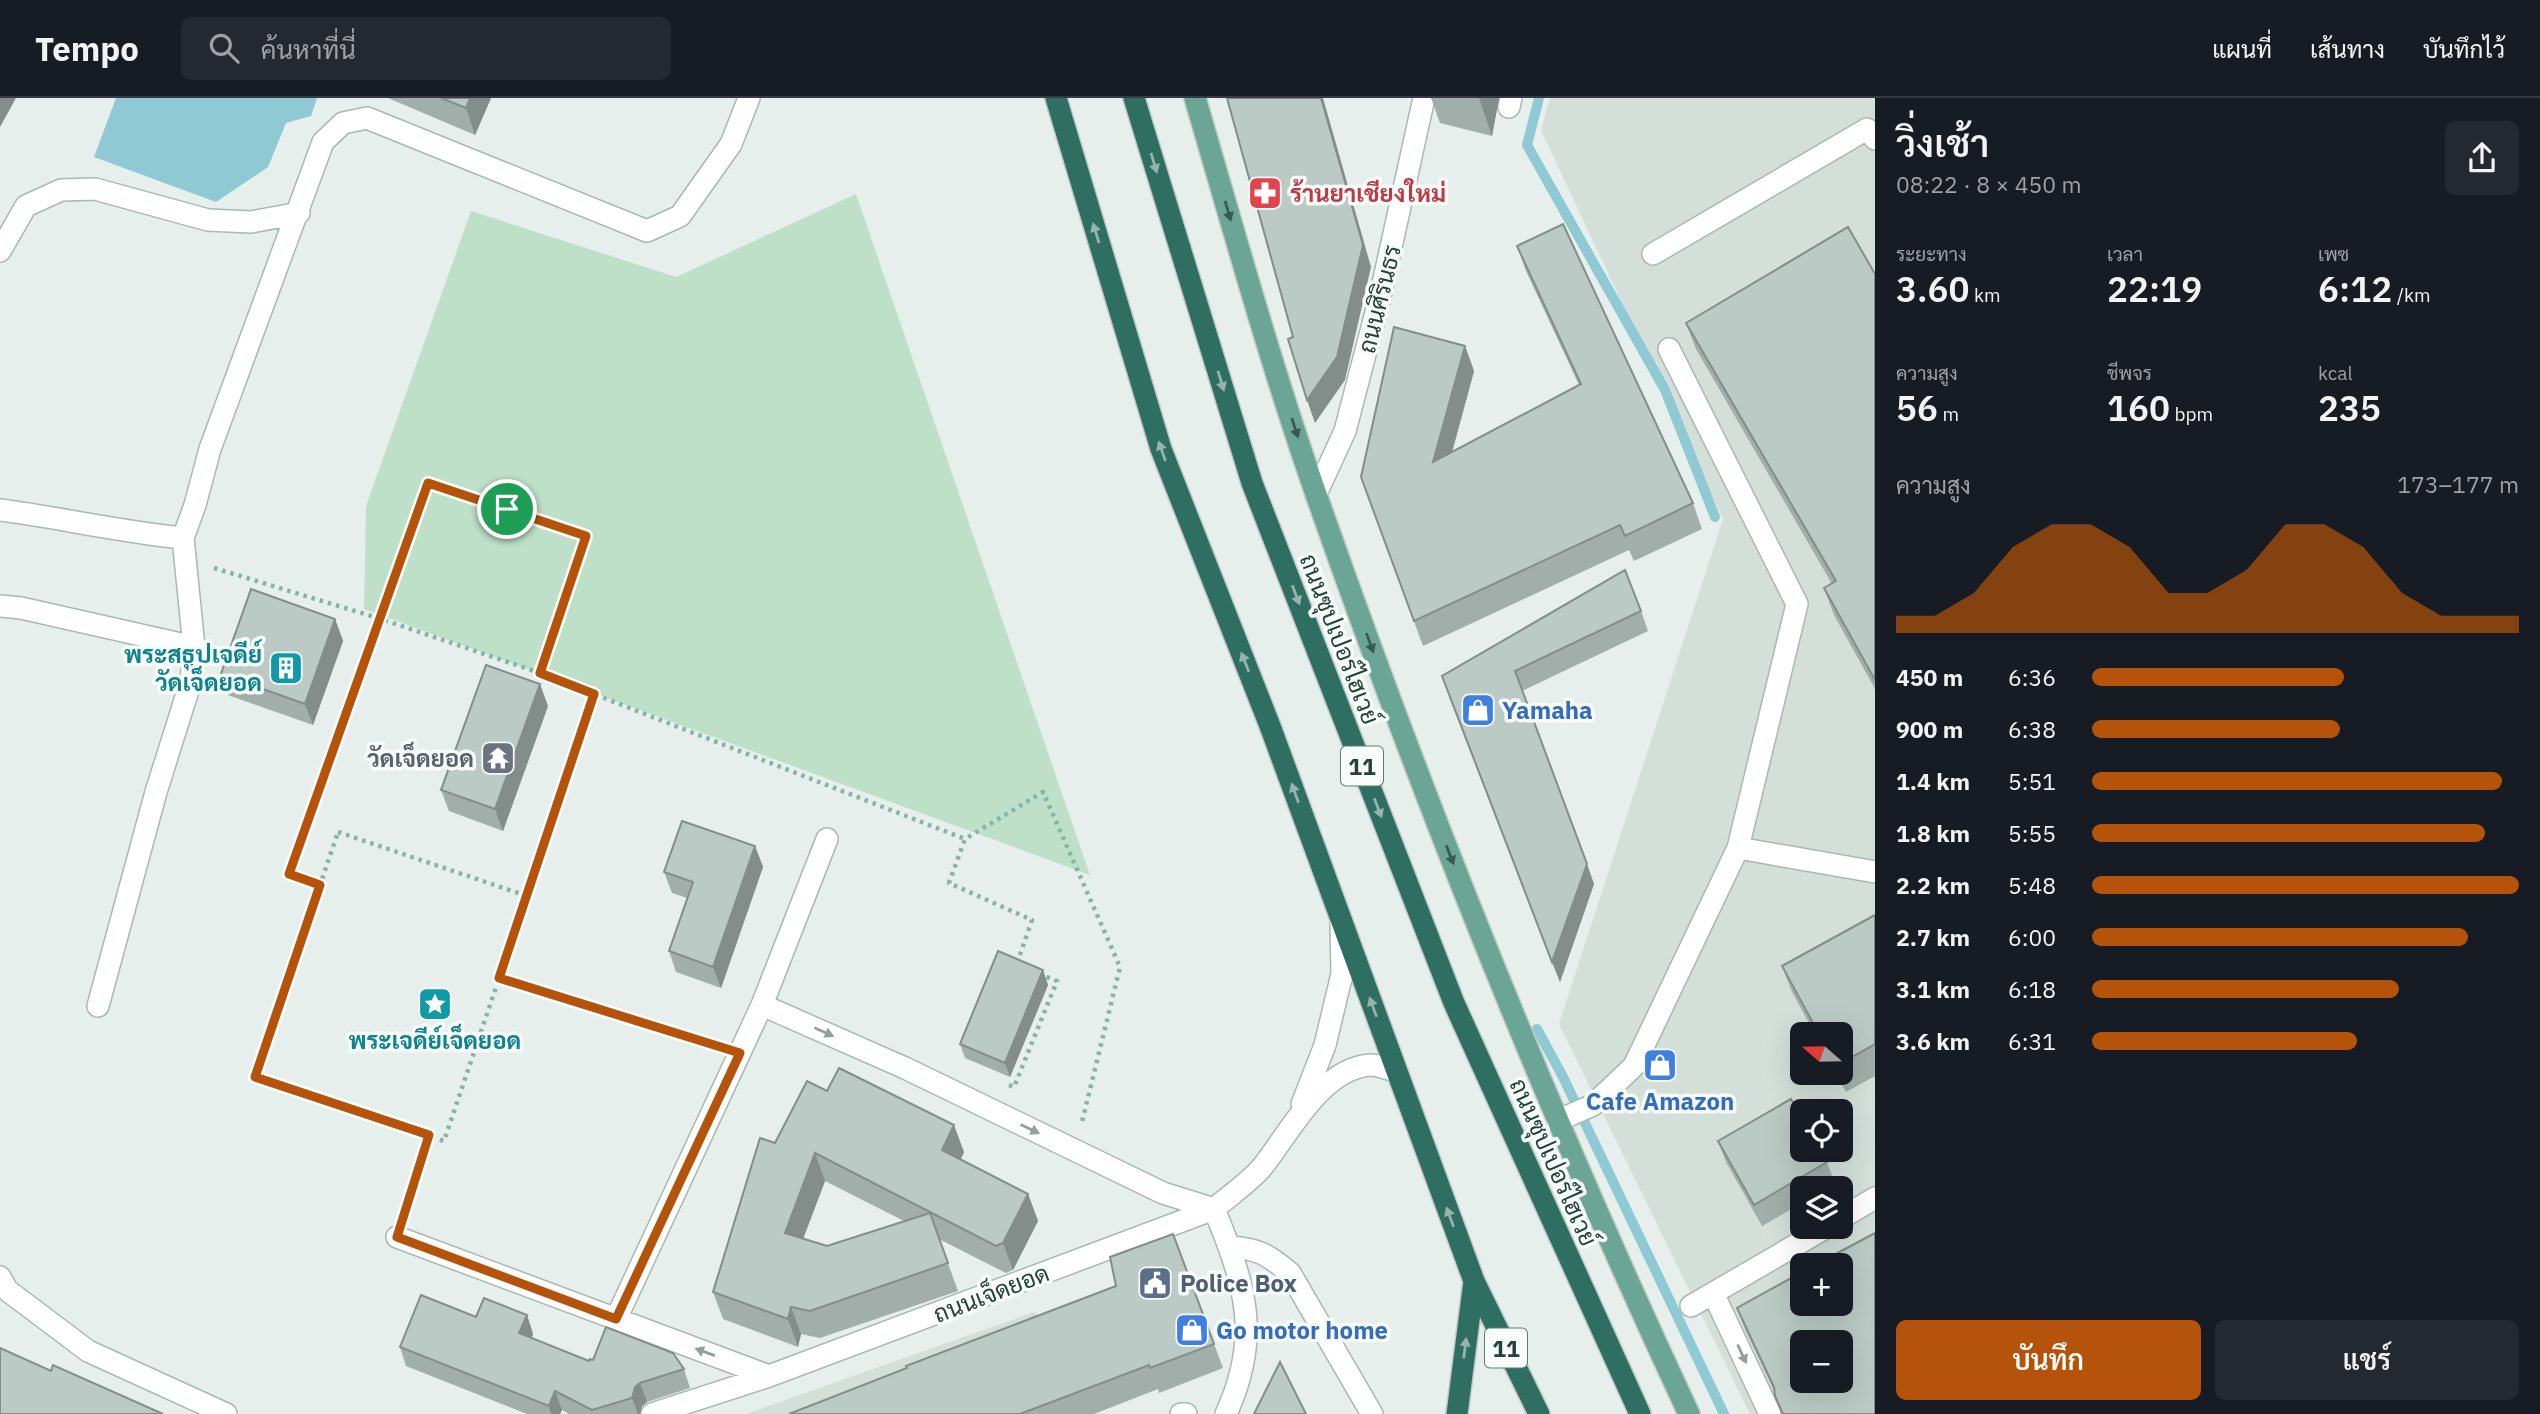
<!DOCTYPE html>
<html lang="th">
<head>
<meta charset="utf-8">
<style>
	:root { --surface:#171b24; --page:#242831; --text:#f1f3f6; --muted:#9ea1a6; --line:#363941; --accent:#b45309 }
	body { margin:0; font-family:"IBM Plex Sans",Sarabun,sans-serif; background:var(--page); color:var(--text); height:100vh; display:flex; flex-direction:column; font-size:26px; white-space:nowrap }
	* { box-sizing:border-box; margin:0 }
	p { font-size:23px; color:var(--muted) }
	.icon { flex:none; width:38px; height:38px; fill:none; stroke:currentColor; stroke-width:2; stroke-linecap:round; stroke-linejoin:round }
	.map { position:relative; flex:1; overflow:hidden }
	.panel { display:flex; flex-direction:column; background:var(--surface); width:665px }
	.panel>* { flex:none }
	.needle { width:46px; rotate:290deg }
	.tools { position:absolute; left:1790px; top:924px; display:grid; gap:14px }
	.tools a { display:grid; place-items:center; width:63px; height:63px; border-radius:10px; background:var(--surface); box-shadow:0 7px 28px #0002; font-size:35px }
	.pin { position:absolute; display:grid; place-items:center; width:60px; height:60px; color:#fff; margin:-30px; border:4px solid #fff; border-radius:50%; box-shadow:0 2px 7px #0007 }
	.round { display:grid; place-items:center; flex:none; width:74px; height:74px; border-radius:10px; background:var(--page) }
	.headline { display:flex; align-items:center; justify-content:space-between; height:119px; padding:0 21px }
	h1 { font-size:38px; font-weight:600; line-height:52px }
	.stats { display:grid; grid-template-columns:repeat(3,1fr); gap:10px; height:119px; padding:7px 21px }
	.stats div { display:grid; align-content:center }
	.stats b { font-size:35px; font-weight:600 }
	.stats small { font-size:19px; font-weight:400 }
	.stats p { font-size:19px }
	.chart { height:196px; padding:14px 21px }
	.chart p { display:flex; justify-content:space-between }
	.chart svg { width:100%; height:126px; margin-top:7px; fill:var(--accent); opacity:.7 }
	.primary-button { display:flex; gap:14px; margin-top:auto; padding:14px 21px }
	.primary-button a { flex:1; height:80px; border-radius:10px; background:var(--accent); color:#fff; font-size:28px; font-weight:600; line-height:80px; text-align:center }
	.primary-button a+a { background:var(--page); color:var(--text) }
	ul { padding:0 21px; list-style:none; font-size:23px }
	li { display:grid; grid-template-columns:112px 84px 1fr; align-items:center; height:52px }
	li i { height:18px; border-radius:9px; background:var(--accent) }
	header { display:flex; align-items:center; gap:42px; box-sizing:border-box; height:98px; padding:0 35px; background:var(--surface); border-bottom:2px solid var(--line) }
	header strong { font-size:33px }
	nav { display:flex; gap:38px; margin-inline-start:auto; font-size:24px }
	.search { width:490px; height:63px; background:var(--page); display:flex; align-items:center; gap:18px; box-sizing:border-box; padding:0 24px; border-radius:10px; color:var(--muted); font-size:26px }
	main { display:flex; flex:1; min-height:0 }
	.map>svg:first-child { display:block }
	.built { fill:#d4dfda; fill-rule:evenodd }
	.green { fill:#bfe0c8 }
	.water { fill:#8ec9d4 }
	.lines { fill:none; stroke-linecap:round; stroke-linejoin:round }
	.stream { stroke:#8ec9d4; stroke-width:10 }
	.minor-casing { stroke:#a8b8b2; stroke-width:24 }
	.major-casing { stroke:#c2cac8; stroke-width:24 }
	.highway-casing { stroke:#c2cac8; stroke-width:24 }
	.path { stroke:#86b3a5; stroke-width:4.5; stroke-dasharray:3.5 5; stroke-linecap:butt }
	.minor { stroke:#fff; stroke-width:21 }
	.major { stroke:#6aa596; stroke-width:21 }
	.highway { stroke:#2f6f62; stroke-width:21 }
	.wall { fill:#a1aea9; fill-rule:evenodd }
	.shaded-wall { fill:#838d89 }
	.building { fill:#bbcac4; stroke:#838d89; stroke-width:2; fill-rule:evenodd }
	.oneway { fill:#93b5ae }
	.oneway2 { fill:#365b51 }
	.oneway3 { fill:#92a09c }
	.route-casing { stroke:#fff; stroke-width:14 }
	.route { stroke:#b45309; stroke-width:9 }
	.labels { text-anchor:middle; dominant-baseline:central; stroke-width:7; stroke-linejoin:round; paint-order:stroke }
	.shield { fill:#f7fbf9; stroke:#637a73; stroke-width:2 }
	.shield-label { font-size:23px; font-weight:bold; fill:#24423a }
	.health-label { font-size:24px; font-weight:bold; fill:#be3a42; stroke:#f7fbf9; text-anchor:start }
	.street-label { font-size:24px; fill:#24423a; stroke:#f7fbf9 }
	.culture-label { font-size:24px; font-weight:bold; fill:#0d838f; stroke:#f7fbf9; text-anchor:end }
	.shop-label { font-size:24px; font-weight:bold; fill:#366cbe; stroke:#f7fbf9; text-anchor:start }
	.worship-label { font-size:24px; font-weight:bold; fill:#5b616d; stroke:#f7fbf9; text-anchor:end }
	.service-label { font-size:24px; font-weight:bold; fill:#4e5e75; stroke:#f7fbf9; text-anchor:start }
</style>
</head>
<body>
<header>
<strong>Tempo</strong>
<div class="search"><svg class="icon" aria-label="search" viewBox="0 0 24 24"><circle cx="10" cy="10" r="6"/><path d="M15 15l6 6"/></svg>ค้นหาที่นี่</div>
<nav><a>แผนที่</a><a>เส้นทาง</a><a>บันทึกไว้</a></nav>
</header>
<main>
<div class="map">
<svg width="1875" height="1316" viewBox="0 0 1875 1316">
	<rect width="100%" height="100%" fill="#e6efeb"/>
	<path class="built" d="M 1550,0 L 1875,0 L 1875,1316 L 1750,1316 L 1559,926 L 1723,421 L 1541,32 ZM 1802,936 L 1841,936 L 1841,975 L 1802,975 ZM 1802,1013 L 1841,1013 L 1841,1052 L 1802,1052 ZM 1802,1090 L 1841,1090 L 1841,1129 L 1802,1129 ZM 1802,1167 L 1841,1167 L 1841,1206 L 1802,1206 ZM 1802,1244 L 1841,1244 L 1841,1283 L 1802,1283 Z
		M 1034,1214 L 1060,1235 L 843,1316 L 746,1316 Z"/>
	<path class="green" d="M 856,96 L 1090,777 L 364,511 L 366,408 L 471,113 L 676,179 Z"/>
	<path class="water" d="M 116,0 L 317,0 L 311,18 L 286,25 L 268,69 L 216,104 L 94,59 Z"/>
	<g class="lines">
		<path class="stream" d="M 1539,0 L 1527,47 L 1665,292 L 1715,419
			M 1537,931 L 1563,979 L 1724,1316"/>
		<g class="minor-casing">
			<path id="minor" d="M 1509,9 L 1511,0
				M 0,153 L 26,108 L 61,92 L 95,91 L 208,122 L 251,124 L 299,115
				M 1653,156 L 1867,31 L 1875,41
				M 1316,396 L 1345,333 L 1380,199 L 1424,0
				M 0,412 C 61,420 121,434 183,440 L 195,407 L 210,351 L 323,44 L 343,25 L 367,20 L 647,133 L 680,118 L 731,46 L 749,0
				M 183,440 L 194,549
				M 0,508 L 21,510 L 194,549 L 191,583 L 156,694 L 98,908
				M 1738,750 L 1875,774
				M 762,907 L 905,970 L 1163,1095 L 1214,1111 C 1245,1186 1262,1238 1226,1316
				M 1302,1006 L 1325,947 L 1342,876 L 1341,825
				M 1557,1023 L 1593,1007 L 1634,968 L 1738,750 L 1797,506 L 1669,251
				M 1841,1120 L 1875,1100
				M 397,1139 L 769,1278
				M 1230,1149 C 1259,1151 1267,1156 1290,1175 L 1372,1316
				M 0,1179 L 7,1192 L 88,1253 L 226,1316
				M 1713,1195 L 1770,1316
				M 1691,1208 L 1827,1129
				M 616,1221 L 762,907 L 827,741
				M 652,1316 L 769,1278 L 1214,1111 C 1230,1097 1250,1084 1263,1068 C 1290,1034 1321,971 1370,967 C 1378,967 1388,971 1396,973
				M 1181,1316 L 1186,1316"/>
		</g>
		<g class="major-casing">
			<path id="major" d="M 1195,0 C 1234,133 1271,268 1317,399 C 1426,710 1549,1017 1689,1316"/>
		</g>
		<g class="highway-casing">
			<path id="highway" d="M 1056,0 L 1161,351 L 1270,628 L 1474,1183 L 1539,1316
				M 1134,0 L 1252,385 L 1454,905 L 1640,1316
				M 1457,1316 L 1474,1183"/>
		</g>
		<path class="path" d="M 214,470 L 381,521 L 540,575 L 586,438 L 428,385 L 289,776 L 320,787
			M 540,575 L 965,741
			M 338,734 L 527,798 L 444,1043 L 255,979 Z
			M 527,798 L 594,597
			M 1017,865 L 1032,822 L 949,785 L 965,741 L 1043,694 L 1120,869 L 1082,1024
			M 499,880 L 712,946
			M 1009,987 L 1014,989 L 1057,883 L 1042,877
			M 406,1112 L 429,1037"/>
		<use href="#minor" class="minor"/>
		<use href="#major" class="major"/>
		<use href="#highway" class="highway"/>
	</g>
	<path class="wall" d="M 388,0 L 491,0 L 475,37 Z
		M 1431,0 L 1499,0 L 1492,38 L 1440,25 Z
		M 1517,148 L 1693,405 L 1702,431 L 1634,463 L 1629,452 L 1423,548 L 1361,379 L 1465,248 L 1474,273 L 1452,355 L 1579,287 L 1526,173 Z
		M 1875,176 L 1875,591 L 1834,517 L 1824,490 L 1832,486 L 1696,251 L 1686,225 Z
		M 1641,513 L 1648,533 L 1522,593 L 1594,786 L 1560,884 L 1449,599 Z
		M 335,521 L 343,543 L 313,627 L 228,597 L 221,576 Z
		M 548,608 L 503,733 L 449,713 L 441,692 Z
		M 755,748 L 763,769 L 721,890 L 676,874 L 669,853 L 687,800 L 672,795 L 664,774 Z
		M 1875,817 L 1875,978 L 1846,994 L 1835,975 L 1841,975 L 1841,936 L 1815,936 L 1792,894 L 1782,868 Z
		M 1043,872 L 1048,887 L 1010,979 L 965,960 L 960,946 Z
		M 827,993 L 964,1054 L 961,1061 L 1028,1096 L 1038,1123 L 1013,1172 L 1006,1175 L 939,1141 L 958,1193 L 820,1240 L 801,1236 L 798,1249 L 723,1221 L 713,1194 L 775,1045 ZM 825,1083 L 904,1123 L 827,1148 L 803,1141 Z
		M 1718,1043 L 1827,1064 L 1835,1086 L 1827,1090 L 1802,1090 L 1802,1105 L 1762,1128 L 1726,1064 Z
		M 1173,1136 L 1223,1270 L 1159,1295 L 1158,1291 L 1094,1316 L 789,1316 L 1116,1188 Z
		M 1737,1210 L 1875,1316 L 1781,1316 L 1775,1295 L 1745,1231 Z
		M 527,1217 L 533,1236 L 532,1240 L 589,1263 L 593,1262 L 684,1271 L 690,1290 L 647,1304 L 642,1308 L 640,1316 L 569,1316 L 562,1312 L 560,1316 L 527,1316 L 406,1268 L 400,1249 L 476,1219 Z"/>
	<path class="shaded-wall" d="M 0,0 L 16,0 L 0,29 Z
		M 470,0 L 491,0 L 475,37 L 466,10 Z
		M 1321,0 L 1323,0 L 1371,169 L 1345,282 L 1315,325 L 1307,302 Z
		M 1479,0 L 1499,0 L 1492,38 Z
		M 1465,248 L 1474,273 L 1442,390 L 1433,364 Z
		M 335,521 L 343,543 L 313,627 L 305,606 Z
		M 540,586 L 548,608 L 503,733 L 495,711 Z
		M 755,748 L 763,769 L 721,890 L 713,869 Z
		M 1587,766 L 1594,786 L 1560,884 L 1552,864 Z
		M 1043,872 L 1048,887 L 1010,979 L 1005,965 Z
		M 954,1027 L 964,1054 L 952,1079 L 942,1052 Z
		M 815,1055 L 825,1083 L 795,1162 L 785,1135 Z
		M 1028,1096 L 1038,1123 L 1013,1172 L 1003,1145 Z
		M 791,1209 L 801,1236 L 798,1249 L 788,1221 Z
		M 527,1217 L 533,1236 L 526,1254 L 519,1235 Z
		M 640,1285 L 647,1304 L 642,1308 L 640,1316 L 638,1316 L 632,1300 L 635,1289 Z
		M 555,1293 L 562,1312 L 560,1316 L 551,1316 L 549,1308 Z"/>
	<path class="building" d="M 441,0 L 470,0 L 466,10 Z
		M 1227,0 L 1321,0 L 1363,147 L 1337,259 L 1307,302 L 1288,241 L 1293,239 Z
		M 1563,126 L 1693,405 L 1625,438 L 1620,427 L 1414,523 L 1361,379 L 1394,229 L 1465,248 L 1433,364 L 1581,286 L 1517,148 Z
		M 1848,129 L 1875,176 L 1875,582 L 1824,490 L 1836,483 L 1686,225 Z
		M 1625,472 L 1641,513 L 1515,573 L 1587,766 L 1552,864 L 1442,578 Z
		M 251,491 L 335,521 L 305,606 L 221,576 Z
		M 486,567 L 540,586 L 495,711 L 441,692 Z
		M 682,723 L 755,748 L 713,869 L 669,853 L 693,784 L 664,774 Z
		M 1875,817 L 1875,946 L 1841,965 L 1841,936 L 1819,936 L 1782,868 Z
		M 998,853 L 1043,872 L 1005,965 L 960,946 Z
		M 839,970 L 954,1027 L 942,1052 L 1028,1096 L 1003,1145 L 996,1148 L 815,1055 L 785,1135 L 827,1148 L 930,1115 L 948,1165 L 810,1213 L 791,1209 L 788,1221 L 713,1194 L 760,1040 L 775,1045 L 807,983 L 827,993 Z
		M 1791,1001 L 1802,1021 L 1802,1052 L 1820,1052 L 1827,1064 L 1754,1107 L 1718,1043 Z
		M 1875,1135 L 1875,1316 L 1783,1316 L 1775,1298 L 1774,1289 L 1737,1210 L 1802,1174 L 1802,1206 L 1841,1206 L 1841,1167 L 1815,1167 ZM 1802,1244 L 1841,1244 L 1841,1283 L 1802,1283 Z
		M 1173,1136 L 1214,1246 L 1150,1270 L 1149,1267 L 1020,1316 L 789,1316 L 907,1270 L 906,1268 L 1116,1188 L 1110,1159 Z
		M 421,1197 L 476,1219 L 484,1200 L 527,1217 L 519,1235 L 589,1263 L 590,1261 L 593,1262 L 606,1229 L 673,1255 L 684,1271 L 640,1285 L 635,1289 L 632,1300 L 592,1312 L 555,1293 L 549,1308 L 400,1249 Z
		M 0,1250 L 51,1273 L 53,1267 L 163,1316 L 0,1316 Z
		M 1280,1264 L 1306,1316 L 1254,1316 Z"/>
	<defs><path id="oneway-solid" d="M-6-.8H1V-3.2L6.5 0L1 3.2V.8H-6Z" transform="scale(1.75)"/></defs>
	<g class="oneway">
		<use href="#oneway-solid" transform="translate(1154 65) rotate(73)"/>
		<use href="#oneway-solid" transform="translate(1096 135) rotate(-107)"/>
		<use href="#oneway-solid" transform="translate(1221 283) rotate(73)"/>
		<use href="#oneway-solid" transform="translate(1162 353) rotate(-109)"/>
		<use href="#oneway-solid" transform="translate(1296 497) rotate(69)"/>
		<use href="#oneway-solid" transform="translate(1245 564) rotate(-112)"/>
		<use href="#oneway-solid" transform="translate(1295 695) rotate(-110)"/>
		<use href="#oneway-solid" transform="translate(1378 710) rotate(69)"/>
		<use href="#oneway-solid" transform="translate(1373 909) rotate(-110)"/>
		<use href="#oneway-solid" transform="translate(1450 1119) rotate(-110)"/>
		<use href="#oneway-solid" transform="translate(1465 1250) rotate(-83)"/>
	</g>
	<g class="oneway2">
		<use href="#oneway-solid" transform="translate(1228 113) rotate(74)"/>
		<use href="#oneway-solid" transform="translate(1295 330) rotate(72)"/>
		<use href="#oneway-solid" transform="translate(1370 545) rotate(70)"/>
		<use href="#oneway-solid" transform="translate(1450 757) rotate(69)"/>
	</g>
	<g class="oneway3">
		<use href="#oneway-solid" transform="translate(824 934) rotate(24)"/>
		<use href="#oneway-solid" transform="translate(1030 1031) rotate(26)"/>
		<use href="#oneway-solid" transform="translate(705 1254) rotate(-160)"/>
		<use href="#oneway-solid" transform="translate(1742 1256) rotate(65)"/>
	</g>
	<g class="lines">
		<g class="route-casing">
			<path id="route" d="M 428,385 L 586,438 L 540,575 L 594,596 L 499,880 L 740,955 L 616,1221 L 397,1139 L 429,1037 L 255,979 L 320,787 L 289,776 Z"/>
		</g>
		<use href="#route" class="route"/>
	</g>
	<defs>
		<g id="pharmacy-square" transform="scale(1.75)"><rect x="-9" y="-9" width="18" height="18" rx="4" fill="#e0444e" stroke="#f7fbf9"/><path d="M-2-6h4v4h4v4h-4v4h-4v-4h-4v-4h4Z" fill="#fff"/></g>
		<g id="building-square" transform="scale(1.75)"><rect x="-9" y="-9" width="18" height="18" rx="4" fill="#0f9aa8" stroke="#f7fbf9"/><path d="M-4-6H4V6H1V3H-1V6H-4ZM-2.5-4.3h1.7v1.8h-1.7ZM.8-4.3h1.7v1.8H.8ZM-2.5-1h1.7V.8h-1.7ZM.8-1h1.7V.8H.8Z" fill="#fff"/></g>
		<g id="shop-square" transform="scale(1.75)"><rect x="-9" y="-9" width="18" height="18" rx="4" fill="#3f7fe0" stroke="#f7fbf9"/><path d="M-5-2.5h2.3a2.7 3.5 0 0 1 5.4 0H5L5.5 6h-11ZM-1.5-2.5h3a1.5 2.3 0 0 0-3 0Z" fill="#fff"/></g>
		<g id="temple-square" transform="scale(1.75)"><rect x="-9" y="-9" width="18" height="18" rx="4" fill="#6b7280" stroke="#f7fbf9"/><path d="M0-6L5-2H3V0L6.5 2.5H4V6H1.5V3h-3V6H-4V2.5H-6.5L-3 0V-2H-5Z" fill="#fff"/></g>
		<g id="sight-square" transform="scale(1.75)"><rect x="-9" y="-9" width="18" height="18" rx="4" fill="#0f9aa8" stroke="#f7fbf9"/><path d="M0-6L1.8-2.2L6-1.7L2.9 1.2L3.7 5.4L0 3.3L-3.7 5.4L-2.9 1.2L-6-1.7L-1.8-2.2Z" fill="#fff"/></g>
		<g id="civic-square" transform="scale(1.75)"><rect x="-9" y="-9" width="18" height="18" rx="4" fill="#5c6f8a" stroke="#f7fbf9"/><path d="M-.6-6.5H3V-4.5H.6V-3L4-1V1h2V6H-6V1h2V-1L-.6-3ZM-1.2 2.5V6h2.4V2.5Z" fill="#fff"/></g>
	</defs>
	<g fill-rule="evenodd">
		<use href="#pharmacy-square" x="1265" y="95"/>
		<use href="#building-square" x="286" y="570"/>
		<use href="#shop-square" x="1478" y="612"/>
		<use href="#temple-square" x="498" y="660"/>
		<use href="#sight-square" x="435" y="906"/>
		<use href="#shop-square" x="1660" y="967"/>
		<use href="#civic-square" x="1155" y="1185"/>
		<use href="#shop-square" x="1192" y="1232"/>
	</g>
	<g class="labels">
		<g class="shield">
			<rect x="1341" y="648.5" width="42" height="39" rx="5"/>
			<rect x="1485" y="1230.5" width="42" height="39" rx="5"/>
		</g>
		<g class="shield-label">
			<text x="1362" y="668">11</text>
			<text x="1506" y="1250">11</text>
		</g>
		<g class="health-label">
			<text x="1290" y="95">ร้านยาเชียงใหม่</text>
		</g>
		<g class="street-label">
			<text transform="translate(1379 201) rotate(-76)">ถนนศิรินธร</text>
			<text transform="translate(1340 541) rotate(69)">ถนนซุปเปอร์ไฮเวย์</text>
			<text transform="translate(1554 1064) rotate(66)">ถนนซุปเปอร์ไฮเวย์</text>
			<text transform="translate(991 1195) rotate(-21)">ถนนเจ็ดยอด</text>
		</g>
		<g class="culture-label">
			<text x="262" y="556">พระสธูปเจดีย์<tspan x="262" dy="28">วัดเจ็ดยอด</tspan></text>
			<text x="435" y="942" text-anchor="middle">พระเจดีย์เจ็ดยอด</text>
		</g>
		<g class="shop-label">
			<text x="1502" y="612">Yamaha</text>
			<text x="1660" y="1003" text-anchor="middle">Cafe Amazon</text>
			<text x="1216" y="1232">Go motor home</text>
		</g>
		<g class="worship-label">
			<text x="474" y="660">วัดเจ็ดยอด</text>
		</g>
		<g class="service-label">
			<text x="1180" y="1185">Police Box</text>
		</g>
	</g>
</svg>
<div class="tools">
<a><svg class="needle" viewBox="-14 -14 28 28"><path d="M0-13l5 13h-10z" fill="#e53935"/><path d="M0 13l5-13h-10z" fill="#9ea1a6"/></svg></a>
<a><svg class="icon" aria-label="locate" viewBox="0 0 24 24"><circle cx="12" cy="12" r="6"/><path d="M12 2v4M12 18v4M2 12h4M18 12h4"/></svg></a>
<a><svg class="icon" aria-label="layers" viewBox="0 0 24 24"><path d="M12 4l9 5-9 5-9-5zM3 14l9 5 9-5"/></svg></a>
<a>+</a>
<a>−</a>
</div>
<div class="pin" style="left:507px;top:411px;background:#1e9e55"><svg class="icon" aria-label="arrive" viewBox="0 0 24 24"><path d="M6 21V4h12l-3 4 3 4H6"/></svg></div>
</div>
<section class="panel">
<div class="headline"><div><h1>วิ่งเช้า</h1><p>08:22 · 8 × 450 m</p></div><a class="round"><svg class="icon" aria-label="share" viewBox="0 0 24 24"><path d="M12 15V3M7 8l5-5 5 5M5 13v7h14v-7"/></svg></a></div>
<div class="stats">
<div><p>ระยะทาง</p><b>3.60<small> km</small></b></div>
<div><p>เวลา</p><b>22:19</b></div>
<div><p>เพซ</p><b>6:12<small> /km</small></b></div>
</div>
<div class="stats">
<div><p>ความสูง</p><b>56<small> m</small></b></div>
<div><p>ชีพจร</p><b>160<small> bpm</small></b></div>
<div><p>kcal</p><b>235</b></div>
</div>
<div class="chart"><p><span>ความสูง</span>173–177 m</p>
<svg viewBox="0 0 160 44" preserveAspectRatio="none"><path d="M0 44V38L10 38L20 30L30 14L40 6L50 6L60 14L70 30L80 30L90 22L100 6L110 6L120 14L130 30L140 38L150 38L160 38V44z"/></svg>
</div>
<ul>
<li><b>450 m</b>6:36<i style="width:59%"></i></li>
<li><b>900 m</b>6:38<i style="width:58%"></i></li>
<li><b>1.4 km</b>5:51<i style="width:96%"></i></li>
<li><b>1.8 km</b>5:55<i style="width:92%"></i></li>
<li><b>2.2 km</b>5:48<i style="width:100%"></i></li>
<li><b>2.7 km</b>6:00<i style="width:88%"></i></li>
<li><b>3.1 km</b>6:18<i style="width:72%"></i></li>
<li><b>3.6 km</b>6:31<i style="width:62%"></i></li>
</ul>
<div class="primary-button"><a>บันทึก</a><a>แชร์</a></div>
</section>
</main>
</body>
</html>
